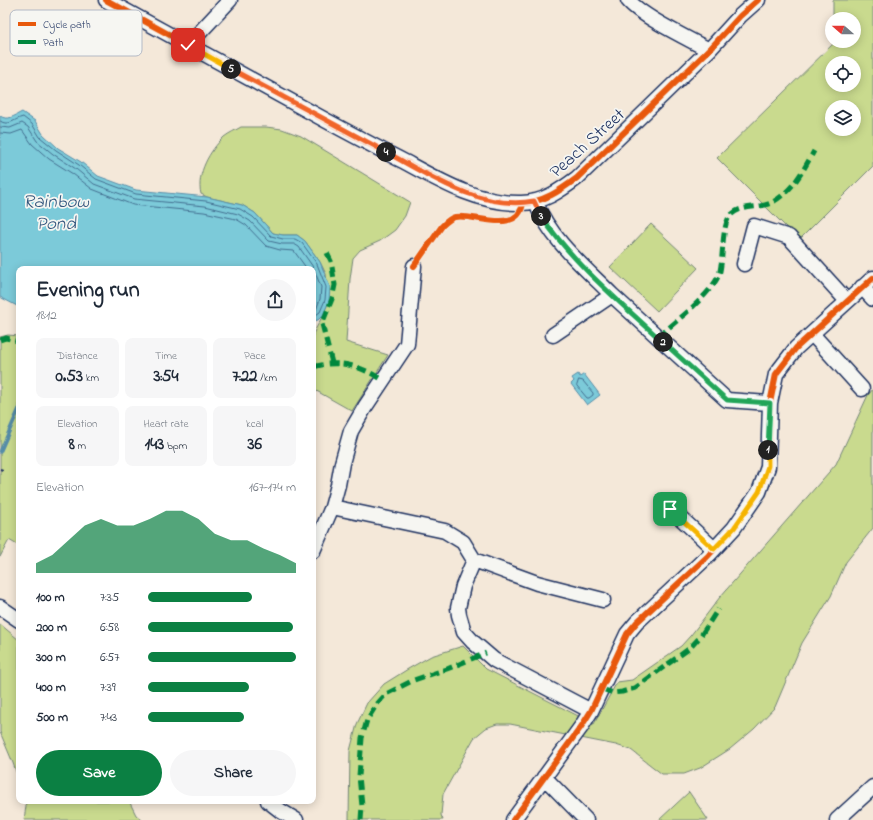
<!DOCTYPE html>
<html lang="en">
<head>
<meta charset="utf-8">
<style>
	:root { --surface:#fff; --page:#f6f6f7; --text:#1f2937; --muted:#747a83; --accent:#0b8043 }
	body { margin:0; font-family:"Indie Flower",sans-serif; background:var(--page); color:var(--text); height:100vh; display:flex; flex-direction:column; font-size:15px; white-space:nowrap }
	* { box-sizing:border-box; margin:0 }
	p { font-size:13px; color:var(--muted) }
	.icon { flex:none; width:22px; height:22px; fill:none; stroke:currentColor; stroke-width:2; stroke-linecap:round; stroke-linejoin:round }
	.map { position:relative; flex:1; overflow:hidden }
	.sheet { position:absolute; left:16px; top:266px; width:300px; height:538px; display:flex; flex-direction:column; background:var(--surface); border-radius:8px; box-shadow:0 2px 10px #0003 }
	.sheet>* { flex:none }
	.needle { width:26px; rotate:290deg }
	.tools { position:absolute; left:825px; top:12px; display:grid; gap:8px }
	.tools a { display:grid; place-items:center; width:36px; height:36px; border-radius:50%; background:var(--surface); box-shadow:0 2px 10px #0003; font-size:20px }
	.pin { position:absolute; display:grid; place-items:center; width:34px; height:34px; color:#fff; margin:-17px; border-radius:8px; box-shadow:0 2px 6px #0006 }
	.km { position:absolute; width:20px; height:20px; margin:-10px; border-radius:50%; background:#222; color:#fff; font-size:11px; line-height:20px; text-align:center }
	.round { display:grid; place-items:center; flex:none; width:42px; height:42px; border-radius:21px; background:var(--page) }
	.head { display:flex; align-items:center; justify-content:space-between; height:68px; padding:0 20px }
	h1 { font-size:22px; font-weight:700; line-height:30px }
	.stats { display:grid; grid-template-columns:repeat(3,1fr); gap:6px; height:68px; padding:4px 20px }
	.stats div { display:grid; align-content:center; border-radius:8px; background:var(--page); text-align:center }
	.stats b { font-size:17px; font-weight:700 }
	.stats small { font-size:11px; font-weight:400 }
	.stats p { font-size:11px }
	.chart { height:112px; padding:8px 20px }
	.chart p { display:flex; justify-content:space-between }
	.chart svg { width:100%; height:72px; margin-top:4px; fill:var(--accent); opacity:.7 }
	.button { display:flex; gap:8px; margin-top:auto; padding:8px 20px }
	.button a { flex:1; height:46px; border-radius:24px; background:var(--accent); color:#fff; font-size:16px; font-weight:700; line-height:46px; text-align:center }
	.button a+a { background:var(--page); color:var(--text) }
	ul { padding:0 20px; list-style:none; font-size:13px }
	li { display:grid; grid-template-columns:64px 48px 1fr; align-items:center; height:30px }
	li i { height:10px; border-radius:5px; background:var(--accent) }
	.map>svg:first-child { display:block }
	.green { fill:#c9da8e; stroke:#728476; fill-rule:evenodd }
	.water { fill:#7ccad9; stroke:#558ca8 }
	.lines { fill:none; stroke-linecap:round; stroke-linejoin:round }
	.shore { stroke:#426d8f; stroke-width:1 }
	.stream { stroke:#558ca8; stroke-width:3.5 }
	.minor-casing { stroke:#1b2f5e; stroke-width:17 }
	.path { stroke:#1b2f5e; stroke-width:2; stroke-dasharray:3 3; stroke-linecap:butt }
	.minor { stroke:#f6f6f2; stroke-width:14 }
	.quiet { stroke:#00873e; stroke-width:5; stroke-dasharray:10 5; stroke-linecap:butt }
	.cycleway-casing { stroke:#f6f6f2; stroke-width:8 }
	.cycleway { stroke:#e8590c; stroke-width:6 }
	.split-1-casing { stroke:#fff; stroke-width:8 }
	.split-2-casing { stroke:#fff; stroke-width:8 }
	.split-3-casing { stroke:#fff; stroke-width:8 }
	.split-4-casing { stroke:#fff; stroke-width:8 }
	.split-5-casing { stroke:#fff; stroke-width:8 }
	.split-6-casing { stroke:#fff; stroke-width:8 }
	.split-1 { stroke:#f5b400; stroke-width:5 }
	.split-2 { stroke:#22a559; stroke-width:5 }
	.split-3 { stroke:#22a559; stroke-width:5 }
	.split-4 { stroke:#f0652b; stroke-width:5 }
	.split-5 { stroke:#f0652b; stroke-width:5 }
	.split-6 { stroke:#f5b400; stroke-width:5 }
	.labels { text-anchor:middle; dominant-baseline:central; stroke-width:3.5; stroke-linejoin:round; paint-order:stroke }
	.street-label { font-size:18px; fill:#1b2f5e; stroke:#f6f6f2 }
	.water-label { font-size:19px; font-style:italic; fill:#33567d; stroke:#f6f6f2 }
	.key { fill:#f6f6f2; stroke:#b4bac6; stroke-width:1 }
	.key-label { font-size:11px; fill:#1b2f5e }
</style>
</head>
<body>
<div class="map">
<svg width="873" height="820" viewBox="0 0 873 820">
	<rect width="100%" height="100%" fill="#f4e8d9"/>
	<filter id="ink" filterUnits="userSpaceOnUse"><feTurbulence type="fractalNoise" baseFrequency=".025" numOctaves="2"/><feDisplacementMap in="SourceGraphic" scale="8" xChannelSelector="R" yChannelSelector="G"/><feConvolveMatrix kernelMatrix="1 2 1 2 8 2 1 2 1" color-interpolation-filters="sRGB"/></filter>
	<g filter="url(#ink)">
		<path class="green" d="M 833,0 L 873,0 L 873,166 L 799,240 L 717,158 L 836,41 L 854,41 L 854,19 L 833,19 ZM 832,63 L 854,63 L 854,85 L 832,85 ZM 832,107 L 854,107 L 854,129 L 832,129 Z
			M 241,127 L 266,127 L 282,129 L 301,136 L 410,202 L 405,216 L 395,230 L 380,241 L 360,250 L 353,258 L 350,279 L 346,342 L 388,355 L 352,411 L 313,389 L 313,334 L 323,315 L 329,301 L 326,274 L 320,262 L 305,241 L 297,235 L 283,235 L 273,233 L 255,213 L 242,205 L 207,197 L 201,194 C 196,174 210,150 224,137 C 229,133 236,130 241,127 Z
			M 651,224 L 698,268 L 657,311 L 610,267 Z
			M 8,335 L 19,336 L 19,546 L 9,540 L 0,557 L 0,337 Z
			M 873,389 L 873,528 L 846,562 L 831,596 L 802,643 L 775,707 L 754,729 L 730,749 L 700,768 L 684,774 L 662,774 L 631,750 L 616,745 L 510,724 L 497,724 L 486,728 L 474,738 L 443,794 L 441,815 L 443,820 L 349,820 L 350,751 L 357,724 L 367,703 L 384,684 L 408,669 L 431,656 L 463,646 L 486,669 L 594,724 L 617,682 L 632,680 L 681,646 L 691,635 L 720,597 L 836,464 L 868,395 Z
			M 0,624 L 19,640 L 19,780 L 13,763 L 0,732 Z
			M 689,792 L 708,820 L 659,820 Z
			M 25,801 L 129,801 L 136,815 L 142,820 L 24,820 L 26,806 Z"/>
		<path class="water" d="M 22,112 L 35,121 L 43,134 L 58,148 L 81,162 L 98,176 L 136,190 L 207,197 L 242,205 L 255,213 L 273,233 L 283,235 L 297,235 L 305,241 L 320,262 L 330,287 L 329,301 L 323,315 L 318,320 L 313,321 L 313,269 L 19,269 L 19,307 L 0,297 L 0,116 C 8,121 14,116 22,112 Z
			M 578,374 L 580,377 L 584,374 L 600,395 L 587,405 L 571,384 L 574,381 L 572,378 Z"/>
		<g class="lines">
			<path class="shore" d="M 0,121 C 9,127 14,119 23,117 L 32,124 L 40,137 L 56,150 L 79,165 L 96,179 L 136,194 L 206,201 L 240,209 L 253,217 L 271,236 L 283,239 L 295,239 L 302,243 L 317,264 L 326,287 L 325,300 L 320,312 L 313,317
				M 0,127 L 10,128 L 22,123 L 28,127 L 37,141 L 53,154 L 76,169 L 94,184 L 134,199 L 205,206 L 238,214 L 250,221 L 269,241 L 282,244 L 294,244 L 299,247 L 313,267 L 321,287 L 320,299 L 316,310 L 313,312
				M 0,133 L 11,134 L 22,130 L 32,144 L 49,159 L 73,174 L 92,189 L 133,205 L 204,212 L 236,219 L 246,225 L 266,246 L 280,250 L 294,251 L 307,269
				M 579,380 L 583,381 L 593,393 L 593,395 L 589,398 L 587,398 L 577,386 Z"/>
			<path class="stream" d="M 0,452 L 19,409"/>
			<g class="minor-casing">
				<path id="minor" d="M 106,0 C 180,40 253,81 327,121 C 353,135 379,149 405,162 C 440,181 479,204 521,203 C 543,203 561,190 577,178 L 709,50 L 740,16 L 758,0
					M 628,0 C 642,17 689,39 709,50
					M 188,45 L 230,0
					M 535,201 C 550,239 583,266 612,295 L 553,335
					M 744,264 L 754,226 L 789,237 L 847,301
					M 862,287 L 873,299
					M 612,295 L 727,400 L 770,403
					M 812,334 L 862,389
					M 332,507 L 445,531 L 463,542 L 474,560 L 537,583 L 603,600
					M 671,509 L 714,549
					M 313,551 L 332,507 L 338,485 L 342,463 L 351,431 L 365,407 L 407,344 L 414,266
					M 474,560 L 463,586 L 458,608 L 459,615 L 464,632 L 473,642 L 494,660 L 591,711
					M 0,607 L 19,620
					M 544,777 L 586,820
					M 268,801 L 281,811 L 296,820
					M 513,820 L 581,727 L 591,711 L 627,634 L 637,622 L 707,557 L 734,528 L 759,492 L 768,467 L 770,403 L 776,374 L 796,348 L 873,278
					M 837,820 L 873,787"/>
			</g>
			<path class="path" d="M 0,469 L 3,470"/>
			<use href="#minor" class="minor"/>
			<path class="quiet" d="M 327,253 L 331,261 L 335,285 L 332,299 L 322,324 L 332,363
				M 658,337 C 675,322 716,291 720,271 C 723,257 722,231 728,219 C 737,203 759,210 773,202 C 793,190 803,171 814,151
				M 0,340 L 6,338 L 19,341
				M 313,367 C 340,359 360,366 383,380
				M 602,689 L 613,693 L 622,692 L 635,688 L 690,648 L 700,637 L 718,609
				M 361,820 L 362,806 L 359,776 L 362,738 L 367,720 L 377,704 L 386,694 L 414,680 L 447,669 L 486,653"/>
			<g class="cycleway-casing">
				<path id="cycleway" d="M 106,0 C 180,40 253,81 327,121 C 353,135 379,149 405,162 C 440,181 479,204 521,203 C 543,203 561,190 577,178 L 709,50 L 740,16 L 758,0
					M 414,266 L 442,226 C 446,222 450,218 455,217 C 474,213 518,236 523,203
					M 513,820 L 581,727 L 591,711 L 627,634 L 637,622 L 707,557 L 734,528 L 759,492 L 768,467 L 770,403 L 776,374 L 796,348 L 873,278"/>
			</g>
			<use href="#cycleway" class="cycleway"/>
		</g>
	</g>
	<g class="lines" filter="url(#ink)">
		<g class="split-1-casing">
			<path id="split-1" d="M 670,509 L 714,549 L 734,528 L 759,492 L 768,466 L 768,450"/>
		</g>
		<g class="split-2-casing">
			<path id="split-2" d="M 663,342 L 727,400 L 770,403 L 768,450"/>
		</g>
		<g class="split-3-casing">
			<path id="split-3" d="M 541,216 C 574,264 620,302 663,342"/>
		</g>
		<g class="split-4-casing">
			<path id="split-4" d="M 386,152 C 430,176 482,211 534,201 L 541,216"/>
		</g>
		<g class="split-5-casing">
			<path id="split-5" d="M 231,69 L 386,152"/>
		</g>
		<g class="split-6-casing">
			<path id="split-6" d="M 188,45 L 231,69"/>
		</g>
		<use href="#split-1" class="split-1"/>
		<use href="#split-2" class="split-2"/>
		<use href="#split-3" class="split-3"/>
		<use href="#split-4" class="split-4"/>
		<use href="#split-5" class="split-5"/>
		<use href="#split-6" class="split-6"/>
	</g>
	<g class="labels">
		<g class="street-label">
			<text transform="translate(588 144) rotate(-42)">Peach Street</text>
		</g>
		<g class="water-label">
			<text x="56" y="202">Rainbow<tspan x="56" dy="22">Pond</tspan></text>
		</g>
	</g>
	<rect x="10" y="10" width="132" height="46" rx="6" class="key"/>
	<rect x="18" y="22" width="18" height="4" fill="#e8590c"/>
	<rect x="18" y="40" width="18" height="4" fill="#00873e"/>
	<g class="key-label">
		<text x="43" y="28">Cycle path</text>
		<text x="43" y="46">Path</text>
	</g>
</svg>
<div class="tools">
<a><svg class="needle" viewBox="-14 -14 28 28"><path d="M0-13l5 13h-10z" fill="#e53935"/><path d="M0 13l5-13h-10z" fill="#747a83"/></svg></a>
<a><svg class="icon" aria-label="locate" viewBox="0 0 24 24"><circle cx="12" cy="12" r="6"/><path d="M12 2v4M12 18v4M2 12h4M18 12h4"/></svg></a>
<a><svg class="icon" aria-label="layers" viewBox="0 0 24 24"><path d="M12 4l9 5-9 5-9-5zM3 14l9 5 9-5"/></svg></a>
</div>
<div class="pin" style="left:670px;top:509px;background:#1e9e55"><svg class="icon" aria-label="arrive" viewBox="0 0 24 24"><path d="M6 21V4h12l-3 4 3 4H6"/></svg></div>
<div class="pin" style="left:188px;top:45px;background:#d93025"><svg class="icon" aria-label="check" viewBox="0 0 24 24"><path d="M5 12l5 5 9-10"/></svg></div>
<b class="km" style="left:768px;top:450px">1</b>
<b class="km" style="left:663px;top:342px">2</b>
<b class="km" style="left:541px;top:216px">3</b>
<b class="km" style="left:386px;top:152px">4</b>
<b class="km" style="left:231px;top:69px">5</b>
<section class="sheet">
<div class="head"><div><h1>Evening run</h1><p>18:12</p></div><a class="round"><svg class="icon" aria-label="share" viewBox="0 0 24 24"><path d="M12 15V3M7 8l5-5 5 5M5 13v7h14v-7"/></svg></a></div>
<div class="stats">
<div><p>Distance</p><b>0.53<small> km</small></b></div>
<div><p>Time</p><b>3:54</b></div>
<div><p>Pace</p><b>7:22<small> /km</small></b></div>
</div>
<div class="stats">
<div><p>Elevation</p><b>8<small> m</small></b></div>
<div><p>Heart rate</p><b>143<small> bpm</small></b></div>
<div><p>kcal</p><b>36</b></div>
</div>
<div class="chart"><p><span>Elevation</span>167–174 m</p>
<svg viewBox="0 0 160 44" preserveAspectRatio="none"><path d="M0 44V38L10 33L20 24L30 15L40 11L50 15L60 15L70 11L80 6L90 6L100 11L110 20L120 24L130 24L140 29L150 33L160 38V44z"/></svg>
</div>
<ul>
<li><b>100 m</b>7:35<i style="width:70%"></i></li>
<li><b>200 m</b>6:58<i style="width:98%"></i></li>
<li><b>300 m</b>6:57<i style="width:100%"></i></li>
<li><b>400 m</b>7:39<i style="width:68%"></i></li>
<li><b>500 m</b>7:43<i style="width:65%"></i></li>
</ul>
<div class="button"><a>Save</a><a>Share</a></div>
</section>
</div>
</body>
</html>
